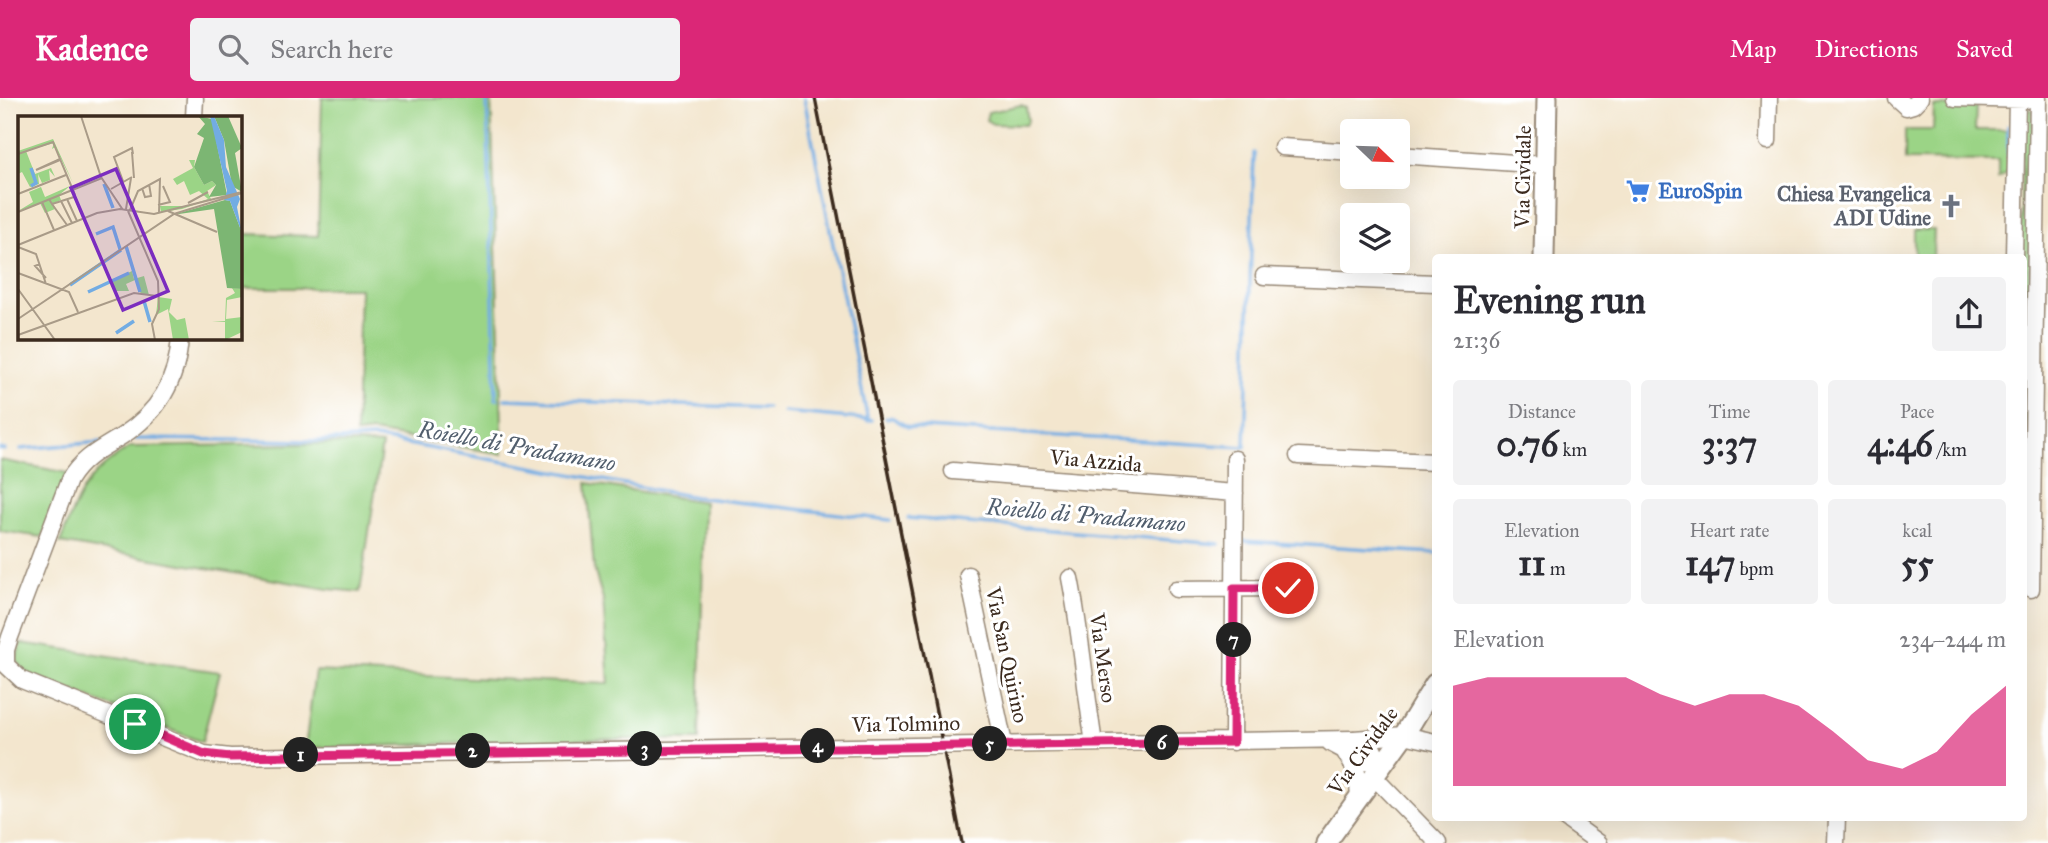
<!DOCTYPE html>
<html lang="en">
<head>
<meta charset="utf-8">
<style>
	:root { --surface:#fff; --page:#f2f2f3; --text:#2b2b33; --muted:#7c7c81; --accent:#db2777 }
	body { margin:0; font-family:"IM FELL Great Primer",serif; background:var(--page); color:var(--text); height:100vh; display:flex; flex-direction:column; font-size:26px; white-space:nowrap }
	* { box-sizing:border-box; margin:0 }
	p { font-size:23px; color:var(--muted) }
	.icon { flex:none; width:38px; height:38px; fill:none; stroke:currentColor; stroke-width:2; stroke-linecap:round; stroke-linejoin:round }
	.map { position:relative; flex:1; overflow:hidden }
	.panel { position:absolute; left:1432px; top:156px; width:595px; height:567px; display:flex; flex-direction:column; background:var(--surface); border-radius:7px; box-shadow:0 7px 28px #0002 }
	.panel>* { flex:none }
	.needle { width:46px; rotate:113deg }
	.buttons { position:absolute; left:1340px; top:21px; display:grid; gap:14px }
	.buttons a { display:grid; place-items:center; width:70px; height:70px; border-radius:7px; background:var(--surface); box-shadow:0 7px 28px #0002; font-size:35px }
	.pin { position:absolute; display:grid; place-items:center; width:60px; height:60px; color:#fff; margin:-30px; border:4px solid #fff; border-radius:50%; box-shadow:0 2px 7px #0007 }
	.km { position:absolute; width:35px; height:35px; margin:-18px; border-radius:50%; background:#222; color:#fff; font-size:19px; line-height:35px; text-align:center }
	.round { display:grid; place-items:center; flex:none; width:74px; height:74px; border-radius:7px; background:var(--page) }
	.overview { display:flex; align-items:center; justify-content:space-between; height:119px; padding:0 21px }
	h1 { font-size:38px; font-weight:700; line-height:52px }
	.metrics { display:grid; grid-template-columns:repeat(3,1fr); gap:10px; height:119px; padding:7px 21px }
	.metrics div { display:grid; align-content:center; border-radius:7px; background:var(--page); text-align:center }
	.metrics b { font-size:35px; font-weight:700 }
	.metrics small { font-size:19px; font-weight:400 }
	.metrics p { font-size:19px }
	.chart { height:196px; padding:14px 21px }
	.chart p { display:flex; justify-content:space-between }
	.chart svg { width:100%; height:126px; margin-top:7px; fill:var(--accent); opacity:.7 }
	header { display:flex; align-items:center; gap:42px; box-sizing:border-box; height:98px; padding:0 35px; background:var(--accent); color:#fff }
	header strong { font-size:33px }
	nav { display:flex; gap:38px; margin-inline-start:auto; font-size:24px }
	.search { width:490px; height:63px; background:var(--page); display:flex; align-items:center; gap:18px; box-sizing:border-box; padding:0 24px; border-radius:7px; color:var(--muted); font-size:26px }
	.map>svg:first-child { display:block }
	.green { fill:#9bd486; stroke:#6b7f52; stroke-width:2 }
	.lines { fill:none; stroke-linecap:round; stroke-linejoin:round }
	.stream { stroke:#72ace3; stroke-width:3.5 }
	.minor-casing { stroke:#978876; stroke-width:19 }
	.major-casing { stroke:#978876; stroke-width:23 }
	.minor { stroke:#fff; stroke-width:16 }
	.major { stroke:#fff; stroke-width:19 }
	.rail { stroke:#3b2a1e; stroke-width:3.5 }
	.route-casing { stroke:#fff; stroke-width:14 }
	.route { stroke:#db2777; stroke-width:9 }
	.labels { text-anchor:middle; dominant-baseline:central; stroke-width:6; stroke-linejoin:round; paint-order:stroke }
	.street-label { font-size:21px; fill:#3b2a1e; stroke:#fff }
	.shop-label { font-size:21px; font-weight:bold; fill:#366cbe; stroke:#fff; text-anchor:start }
	.worship-label { font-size:21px; font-weight:bold; fill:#5b616d; stroke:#fff; text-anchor:end }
	.water-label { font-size:23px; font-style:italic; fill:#515e6d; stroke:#fff }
	.inset-river { fill:none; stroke:#72ace3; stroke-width:3.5 }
	.inset-road { fill:none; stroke:#a99b88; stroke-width:2 }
	.view { fill:#7b2cbf; fill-opacity:0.15; stroke:#7b2cbf; stroke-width:3.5 }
	.inset-edge { fill:none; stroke:#3b2a1e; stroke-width:3.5 }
</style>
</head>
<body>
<header>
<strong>Kadence</strong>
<div class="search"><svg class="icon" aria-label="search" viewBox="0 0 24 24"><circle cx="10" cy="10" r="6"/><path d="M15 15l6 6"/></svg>Search here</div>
<nav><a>Map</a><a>Directions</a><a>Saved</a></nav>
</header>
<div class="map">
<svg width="2048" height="745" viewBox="0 0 2048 745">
	<rect width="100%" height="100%" fill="#fff"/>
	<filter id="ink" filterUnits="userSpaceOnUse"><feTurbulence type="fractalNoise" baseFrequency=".0143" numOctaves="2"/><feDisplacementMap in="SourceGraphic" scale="14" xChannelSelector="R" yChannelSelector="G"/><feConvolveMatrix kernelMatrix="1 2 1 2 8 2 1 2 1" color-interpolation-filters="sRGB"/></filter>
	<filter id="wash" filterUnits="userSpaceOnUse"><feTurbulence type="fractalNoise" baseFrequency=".00686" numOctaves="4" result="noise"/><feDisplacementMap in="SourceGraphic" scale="28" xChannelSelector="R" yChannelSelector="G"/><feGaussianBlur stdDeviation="1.57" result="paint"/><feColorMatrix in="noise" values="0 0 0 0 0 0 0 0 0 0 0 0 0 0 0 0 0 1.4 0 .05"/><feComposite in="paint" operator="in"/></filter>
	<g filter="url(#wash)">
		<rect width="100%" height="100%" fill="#f3e6ce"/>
		<path class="green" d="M 322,0 L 491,0 L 503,356 L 373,334 L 356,336 L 360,190 L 240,190 L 242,136 L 318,138 Z
			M 1021,7 L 1026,9 L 1028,23 L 1025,27 L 993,26 L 986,22 L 988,14 Z
			M 1934,8 L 1976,9 L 1975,32 L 2009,32 L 2008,75 L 1998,81 L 1998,63 L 1905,62 L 1905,32 L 1933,32 Z
			M 2023,11 L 2033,12 L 2025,478 L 2023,159 L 2020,159 Z
			M 1914,132 L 1934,132 L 1933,159 L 1940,159 L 1914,159 Z
			M 355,345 L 382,347 L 360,494 L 328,491 L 60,445 C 79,396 84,377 131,349 Z
			M 0,362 L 68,375 L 42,439 L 0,433 Z
			M 587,385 L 704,404 L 699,642 L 608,641 L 305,650 L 315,573 L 609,586 L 603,501 L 594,471 Z
			M 21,545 L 220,574 L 202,644 L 31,577 L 22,571 L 16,561 Z"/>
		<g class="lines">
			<path class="stream" d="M 487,0 L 496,301 L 498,301
				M 804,0 L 868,323
				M 2008,60 L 2008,28
				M 505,301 L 767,310
				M 784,314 L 872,322
				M 886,320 L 891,319 L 908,329 L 1245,349 L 1254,55
				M 135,341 L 321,343 L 375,340 L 695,399 L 890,422
				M 0,351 L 5,352
				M 21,351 L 101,344
				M 908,420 L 1219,446
				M 1241,443 L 1435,455"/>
		</g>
	</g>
	<g filter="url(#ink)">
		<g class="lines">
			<g class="minor-casing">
				<path id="minor" d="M 1896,0 L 1906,9 L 1913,7 L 1920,0
					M 1955,0 L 2026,2
					M 194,19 L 195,0
					M 1768,43 L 1769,0
					M 1282,49 L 1353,54
					M 1398,57 L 1546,67
					M 2014,159 L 2017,0
					M 1264,178 L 1435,185
					M 1298,358 L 1435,364
					M 953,373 L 1235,395
					M 968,477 L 1004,646
					M 1070,480 C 1081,535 1085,590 1094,645
					M 1176,491 L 1288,490
					M 2031,491 L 2038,0
					M 6,567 L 22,582 L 204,656 L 230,659 L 1353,641 L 1373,651 L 1381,668
					M 6,567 L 6,552 L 10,539 L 69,382 C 82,360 101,351 122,338 C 159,314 177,283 180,240
					M 1354,641 L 1404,637 L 1435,644
					M 1233,644 L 1235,361
					M 1330,645 L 1366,664 L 1381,668
					M 1343,651 L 1357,675 L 1359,698
					M 1373,678 L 1438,745
					M 1563,719 L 1599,745
					M 1836,745 L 1837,719"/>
			</g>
			<g class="major-casing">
				<path id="major" d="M 1544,159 L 1547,0
					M 1326,745 L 1404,637 L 1435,586"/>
			</g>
			<use href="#minor" class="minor"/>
			<use href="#major" class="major"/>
			<path class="rail" d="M 815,0 L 962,745"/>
		</g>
	</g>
	<g class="lines" filter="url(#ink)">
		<g class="route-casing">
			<path id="route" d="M 135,626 L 204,656 L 230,659 L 1233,644 L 1234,490 L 1288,490"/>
		</g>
		<use href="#route" class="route"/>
	</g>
	<defs>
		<g id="supermarket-bare" transform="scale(1.89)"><path d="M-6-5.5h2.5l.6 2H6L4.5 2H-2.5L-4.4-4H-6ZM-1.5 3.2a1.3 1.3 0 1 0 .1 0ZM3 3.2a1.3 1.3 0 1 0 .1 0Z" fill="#3f7fe0" stroke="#fff" stroke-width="2.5" paint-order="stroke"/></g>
		<g id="church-bare" transform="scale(1.89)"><path d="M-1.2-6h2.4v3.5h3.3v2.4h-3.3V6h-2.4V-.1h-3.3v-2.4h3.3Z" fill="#6b7280" stroke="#fff" stroke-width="2.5" paint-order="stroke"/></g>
	</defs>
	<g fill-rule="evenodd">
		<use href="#supermarket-bare" x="1638" y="93"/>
		<use href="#church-bare" x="1951" y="108"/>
	</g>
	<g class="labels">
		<g class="street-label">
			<text transform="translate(1523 79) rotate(-89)">Via Cividale</text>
			<text transform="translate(1096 363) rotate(5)">Via Azzida</text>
			<text transform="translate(1007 557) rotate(78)">Via San Quirino</text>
			<text transform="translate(1103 560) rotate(82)">Via Merso</text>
			<text transform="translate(906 626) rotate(-1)">Via Tolmino</text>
			<text transform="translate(1363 653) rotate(-54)">Via Cividale</text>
		</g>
		<g class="shop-label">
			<text x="1658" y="93">EuroSpin</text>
		</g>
		<g class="worship-label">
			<text x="1931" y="96">Chiesa Evangelica<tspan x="1931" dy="24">ADI Udine</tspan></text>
		</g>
		<g class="water-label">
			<text transform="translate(517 348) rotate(10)">Roiello di Pradamano</text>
			<text transform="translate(1086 417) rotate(5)">Roiello di Pradamano</text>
		</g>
	</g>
	<g transform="translate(18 18)">
		<rect width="224" height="224" fill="#f3e6ce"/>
		<path d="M 35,23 L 55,67 L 37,31 L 34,33 L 36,27 L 8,35 L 17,58 L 33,52 L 37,61 L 31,54 L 32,64 L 24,67 L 20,58 L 21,68 L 12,71 L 4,56 L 0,58 L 0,35 ZM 171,44 L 177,44 L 176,51 L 186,69 L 194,65 L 198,69 L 189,75 L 193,83 L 164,93 L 143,96 L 142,90 L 169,90 L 190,83 L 181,75 L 172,79 L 166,65 L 159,69 L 155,63 L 175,52 ZM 52,70 L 41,79 L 43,84 L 34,88 L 37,93 L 27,97 L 22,87 L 0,95 L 15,86 L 11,76 L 23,71 L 27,81 ZM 114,155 L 116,163 L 126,160 L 131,179 L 123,178 L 117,164 L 108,168 L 111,175 L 97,175 L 93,165 ZM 214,172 L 224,173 L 224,181 L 209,184 L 208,203 L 224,201 L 224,216 L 207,224 L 207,206 L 194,205 L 207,205 L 208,182 L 217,177 ZM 140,181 L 154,183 L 151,196 L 159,204 L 167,202 L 171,224 L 155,224 L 150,193 L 138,199 Z" fill="#9bd486"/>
		<path d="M 180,0 L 194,3 L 209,79 L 191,81 L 198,69 L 194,65 L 186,69 L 176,51 L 186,22 L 179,18 L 187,8 ZM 196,0 L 210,0 L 224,32 L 217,37 L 224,76 L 214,70 L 206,24 ZM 207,84 L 212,85 L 224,117 L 224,173 L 209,172 L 196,93 L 154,99 Z" fill="#7cb673"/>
		<path d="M 192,0 L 196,0 L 206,24 L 208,51 L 222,83 L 219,91 L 224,117 L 212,85 L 206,84 L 209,75 Z" fill="#72ace3"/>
		<path class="inset-river" d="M 86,68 L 95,92M 13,70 L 18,67 L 13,52M 78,118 L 95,111 L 102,133M 108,130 L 122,176M 52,169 L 103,134M 70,176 L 111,157M 126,185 L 132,206M 98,217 L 116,205"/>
		<path class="inset-road" d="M 63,0 L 83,61 L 105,94M 114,36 L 116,62M 0,38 L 35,26 L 57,79M 42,43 L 18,54 L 42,44M 105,65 L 96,41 L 114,32 L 115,38M 124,72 L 127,81 L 133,80 L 131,68M 93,73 L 114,61M 0,78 L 48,59M 31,83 L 34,88 L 56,81M 49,83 L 59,105M 43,85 L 54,107M 24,86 L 36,114M 170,87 L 190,76M 34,88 L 49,109M 140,89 L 152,86 L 145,70M 108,93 L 113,62M 112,94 L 120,75 L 142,63 L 141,97M 110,95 L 140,165 L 141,193 L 134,208 L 137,224M 150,95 L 199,116M 0,96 L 84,62M 0,129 L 79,97 L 102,93 L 136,98 L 224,76M 0,131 L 18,138 L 28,168M 22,148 L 17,150 L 28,162M 0,157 L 51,176 L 60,196M 0,173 L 37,224M 0,203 L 156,98 L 224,77M 0,219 L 116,177 L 139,180"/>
		<path class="view" d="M 98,53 L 150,175 L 105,194 L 53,72 Z"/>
		<rect width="224" height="224" class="inset-edge"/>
	</g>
</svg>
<div class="buttons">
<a><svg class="needle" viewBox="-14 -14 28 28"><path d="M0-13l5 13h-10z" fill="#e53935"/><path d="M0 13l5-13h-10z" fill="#7c7c81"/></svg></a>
<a><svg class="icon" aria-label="layers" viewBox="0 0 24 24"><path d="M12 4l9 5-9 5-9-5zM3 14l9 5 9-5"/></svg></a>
</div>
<div class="pin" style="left:135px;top:626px;background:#1e9e55"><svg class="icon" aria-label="arrive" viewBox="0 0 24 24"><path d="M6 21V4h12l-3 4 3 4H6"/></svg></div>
<div class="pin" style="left:1288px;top:490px;background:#d93025"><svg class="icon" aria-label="check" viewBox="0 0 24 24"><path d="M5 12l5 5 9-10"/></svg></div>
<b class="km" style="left:301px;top:657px">1</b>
<b class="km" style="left:473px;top:653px">2</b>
<b class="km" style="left:645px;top:651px">3</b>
<b class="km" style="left:818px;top:648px">4</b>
<b class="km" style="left:990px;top:646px">5</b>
<b class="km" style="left:1162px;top:645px">6</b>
<b class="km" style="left:1234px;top:542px">7</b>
<section class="panel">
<div class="overview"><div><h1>Evening run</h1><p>21:36</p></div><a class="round"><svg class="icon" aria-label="share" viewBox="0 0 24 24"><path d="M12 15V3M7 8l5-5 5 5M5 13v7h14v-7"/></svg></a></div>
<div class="metrics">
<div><p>Distance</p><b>0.76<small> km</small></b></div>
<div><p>Time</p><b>3:37</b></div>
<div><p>Pace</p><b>4:46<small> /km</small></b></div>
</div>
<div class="metrics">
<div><p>Elevation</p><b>11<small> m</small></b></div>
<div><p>Heart rate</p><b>147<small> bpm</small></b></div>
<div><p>kcal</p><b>55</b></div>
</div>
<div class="chart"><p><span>Elevation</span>234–244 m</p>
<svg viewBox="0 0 160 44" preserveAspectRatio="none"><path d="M0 44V9L10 6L20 6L30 6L40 6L50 6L60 12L70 16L80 12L90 12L100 16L110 25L120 35L130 38L140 32L150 19L160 9V44z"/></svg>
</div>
</section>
</div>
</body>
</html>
